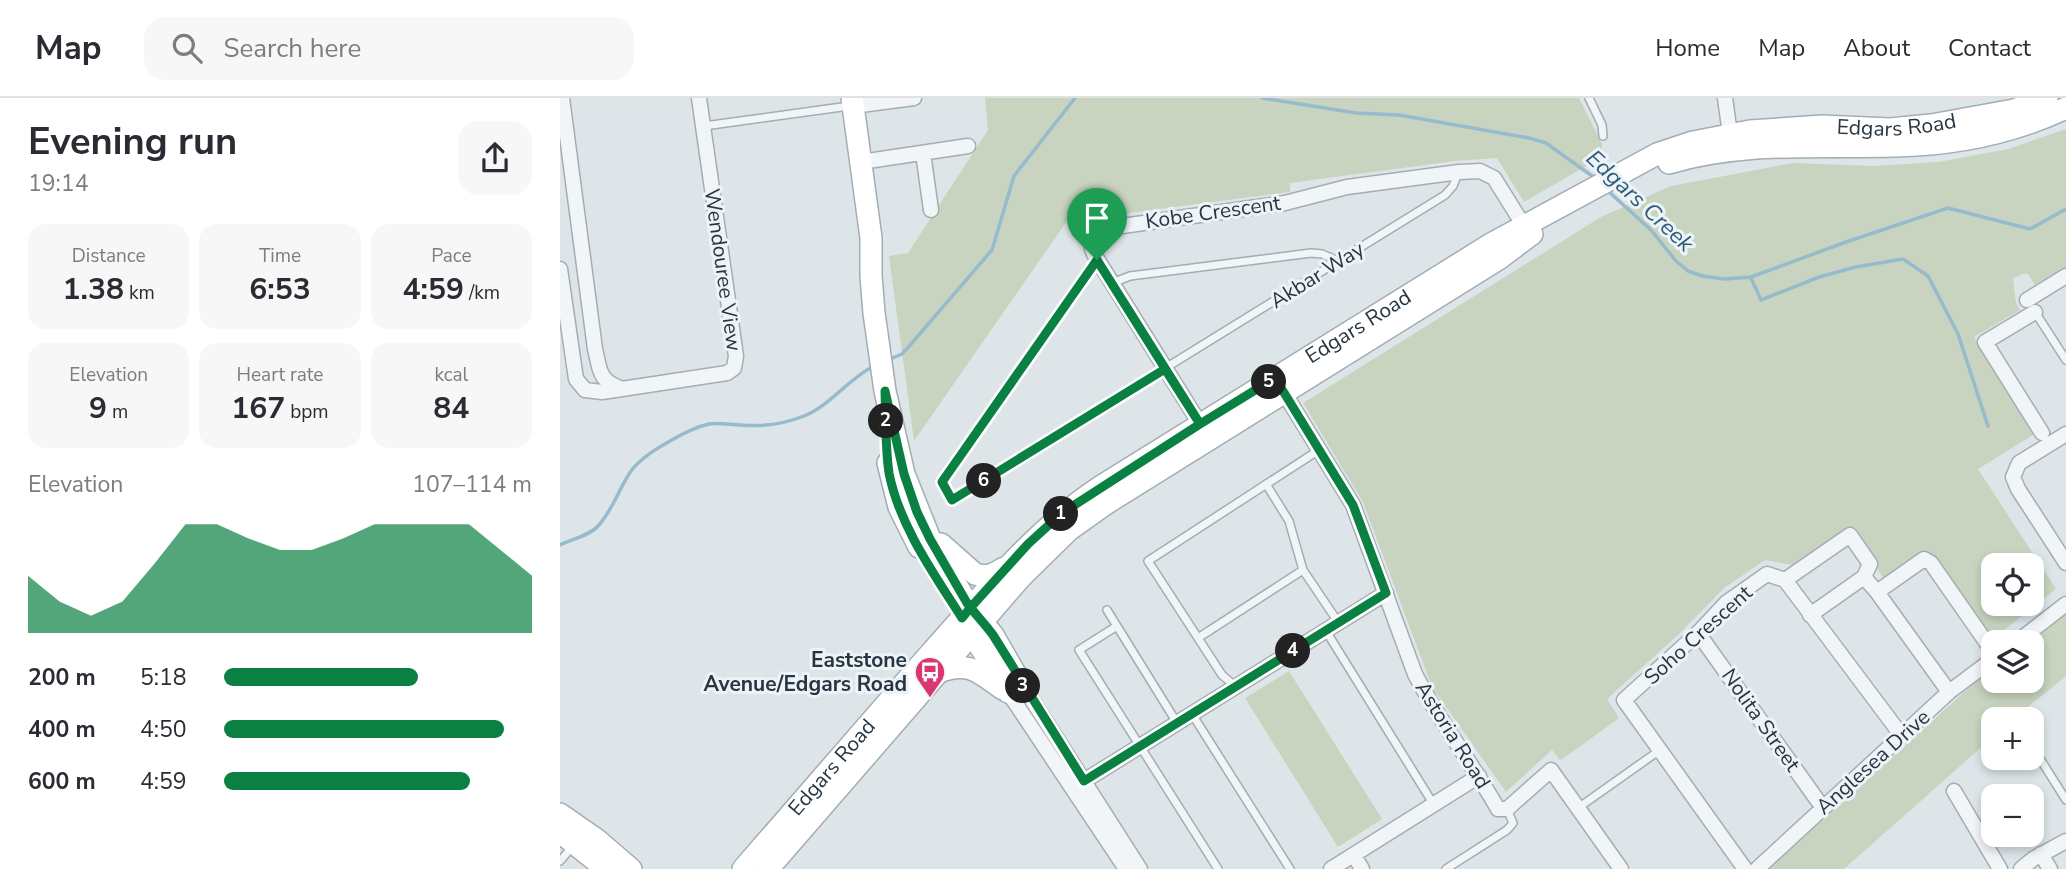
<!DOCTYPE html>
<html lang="en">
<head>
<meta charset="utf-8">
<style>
	:root { --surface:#fff; --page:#f7f7f7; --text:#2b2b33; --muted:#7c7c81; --line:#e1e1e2; --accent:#0b8043 }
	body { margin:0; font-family:"Nunito Sans",sans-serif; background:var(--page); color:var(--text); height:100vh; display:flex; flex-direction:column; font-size:26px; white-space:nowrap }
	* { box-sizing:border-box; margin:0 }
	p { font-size:23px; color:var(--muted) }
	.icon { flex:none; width:38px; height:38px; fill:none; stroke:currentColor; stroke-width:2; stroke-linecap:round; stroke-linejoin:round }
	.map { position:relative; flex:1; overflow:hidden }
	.panel { display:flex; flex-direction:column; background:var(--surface); width:560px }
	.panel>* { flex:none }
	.buttons { position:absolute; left:1421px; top:455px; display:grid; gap:14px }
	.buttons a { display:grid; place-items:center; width:63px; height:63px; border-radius:14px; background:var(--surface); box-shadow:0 4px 10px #0003; font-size:35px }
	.pin { position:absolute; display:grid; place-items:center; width:60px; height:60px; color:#fff; margin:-72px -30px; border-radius:50% 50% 50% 0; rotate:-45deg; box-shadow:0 0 7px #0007 }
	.pin .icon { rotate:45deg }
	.km { position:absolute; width:35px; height:35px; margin:-18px; border-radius:50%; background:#222; color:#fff; font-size:19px; line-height:35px; text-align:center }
	.round { display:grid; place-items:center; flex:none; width:74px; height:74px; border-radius:21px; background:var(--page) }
	.summary { display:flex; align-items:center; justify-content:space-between; height:119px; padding:0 28px }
	h1 { font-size:38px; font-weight:700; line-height:52px }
	.stats { display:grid; grid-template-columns:repeat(3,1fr); gap:10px; height:119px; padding:7px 28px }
	.stats div { display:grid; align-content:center; border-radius:18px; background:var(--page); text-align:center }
	.stats b { font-size:30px; font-weight:700 }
	.stats small { font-size:19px; font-weight:400 }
	.stats p { font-size:19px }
	.chart { height:196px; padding:14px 28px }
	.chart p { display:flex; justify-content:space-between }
	.chart svg { width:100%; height:126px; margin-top:7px; fill:var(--accent); opacity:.7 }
	ul { padding:0 28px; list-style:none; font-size:23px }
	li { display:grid; grid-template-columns:112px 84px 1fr; align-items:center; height:52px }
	li i { height:18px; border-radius:9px; background:var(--accent) }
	header { display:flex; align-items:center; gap:42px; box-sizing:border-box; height:98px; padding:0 35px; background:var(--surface); border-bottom:2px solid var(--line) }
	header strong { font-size:33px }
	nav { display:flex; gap:38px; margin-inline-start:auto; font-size:24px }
	.search { width:490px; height:63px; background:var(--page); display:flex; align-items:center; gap:18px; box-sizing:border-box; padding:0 24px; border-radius:21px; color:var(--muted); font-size:26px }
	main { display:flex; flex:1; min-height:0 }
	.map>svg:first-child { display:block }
	.green { fill:#c8d4bf; fill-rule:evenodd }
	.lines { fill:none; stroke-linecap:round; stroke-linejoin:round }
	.stream { stroke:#96bbcd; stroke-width:3.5 }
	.lane-casing { stroke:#a3adb4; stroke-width:10 }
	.street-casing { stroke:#a3adb4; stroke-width:17 }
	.secondary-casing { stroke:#a3adb4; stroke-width:24 }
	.lane { stroke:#f2f5f7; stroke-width:7 }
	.street { stroke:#f2f5f7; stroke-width:14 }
	.secondary { stroke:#fff; stroke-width:21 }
	.route-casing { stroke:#fff; stroke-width:14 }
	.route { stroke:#0b8043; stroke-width:9 }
	.labels { text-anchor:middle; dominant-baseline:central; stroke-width:6; stroke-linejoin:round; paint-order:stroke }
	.street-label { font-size:21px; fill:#263642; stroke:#eef3f7 }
	.poi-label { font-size:21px; font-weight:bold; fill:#263642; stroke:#eef3f7; text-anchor:end }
	.water-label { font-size:23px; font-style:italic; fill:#2c5e7a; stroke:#eef3f7 }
</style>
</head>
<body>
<header>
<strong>Map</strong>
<div class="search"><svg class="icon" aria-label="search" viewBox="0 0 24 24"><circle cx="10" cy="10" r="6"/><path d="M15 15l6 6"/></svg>Search here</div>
<nav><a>Home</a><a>Map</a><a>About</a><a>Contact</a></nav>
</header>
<main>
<section class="panel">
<div class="summary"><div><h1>Evening run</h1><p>19:14</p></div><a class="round"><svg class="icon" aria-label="share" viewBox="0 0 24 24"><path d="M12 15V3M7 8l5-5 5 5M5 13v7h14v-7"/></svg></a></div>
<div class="stats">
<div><p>Distance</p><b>1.38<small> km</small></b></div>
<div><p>Time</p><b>6:53</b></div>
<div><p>Pace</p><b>4:59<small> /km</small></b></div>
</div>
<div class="stats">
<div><p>Elevation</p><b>9<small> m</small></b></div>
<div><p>Heart rate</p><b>167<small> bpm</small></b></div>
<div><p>kcal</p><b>84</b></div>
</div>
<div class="chart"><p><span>Elevation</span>107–114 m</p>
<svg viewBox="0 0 160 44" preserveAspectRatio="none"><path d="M0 44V24L10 33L20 38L30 33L40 20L50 6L60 6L70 11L80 15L90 15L100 11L110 6L120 6L130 6L140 6L150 15L160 24V44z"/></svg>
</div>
<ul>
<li><b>200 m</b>5:18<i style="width:63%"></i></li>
<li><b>400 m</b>4:50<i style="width:91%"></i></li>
<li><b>600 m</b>4:59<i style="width:80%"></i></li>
</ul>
</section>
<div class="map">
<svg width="1506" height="771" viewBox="0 0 1506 771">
	<rect width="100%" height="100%" fill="#dee5e9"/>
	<path class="green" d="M 425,0 L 1019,0 L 1042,46 L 1042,59 L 964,104 L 937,60 L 895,63 L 730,85 L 730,94 L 507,123 L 354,343 L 329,158 L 348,155 L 428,32 Z
		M 1506,31 L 1506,169 L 1475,187 L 1468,176 L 1462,176 L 1453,181 L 1456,205 L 1460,212 L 1414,239 L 1473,337 L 1418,371 L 1496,491 L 1430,543 L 1374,462 L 1325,483 L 1293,433 L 1235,469 L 1233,467 L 1205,462 L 1164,490 L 1119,536 L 1047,601 L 1059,620 L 1004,660 L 1000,662 L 992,652 L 946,694 L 872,589 L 803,404 L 743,305 L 1041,119 L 1111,88 L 1233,65 L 1313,68 L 1378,64 L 1448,51 ZM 1433,467 L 1472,467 L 1472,506 L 1433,506 Z
		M 1506,512 L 1506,578 L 1453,621 L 1433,621 L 1433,639 L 1284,771 L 1209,771 L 1433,568 L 1433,583 L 1472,583 L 1472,544 L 1463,544 Z
		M 729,573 L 822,721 L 778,749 L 685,600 Z"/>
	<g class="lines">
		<path class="stream" d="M 702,0 L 796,15 L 839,17 L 969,40 L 986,45 L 1035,80
			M 1048,93 L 1091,132 L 1116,163 L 1128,173 L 1142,178 L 1165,181 L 1191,179 L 1286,144 L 1388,110 L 1470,131 L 1506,111
			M 1191,180 L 1201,202 L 1259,179 L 1296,169 L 1343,161 L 1368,178 L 1398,236 L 1428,328
			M 328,262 L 342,256 L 351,246 L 432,152 L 454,78 L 515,0
			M 0,447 C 12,441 29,438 38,428 C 53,412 59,390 71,373 C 81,360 96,351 110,343 C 122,336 135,329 149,326 C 159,324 171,327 181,327 C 203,329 224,326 244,318 C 271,307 288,281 314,268"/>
		<g class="lane-casing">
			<path id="lane" d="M 1029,0 L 1042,27 L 1043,38
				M 144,28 L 282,9
				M 537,161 L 382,384 L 392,402 L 885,97 L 893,88 L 898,75
				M 552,185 L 570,178 L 751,155 L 762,156 L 778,163
				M 1475,214 L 1506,262
				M 706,386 L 729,423 L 743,472 L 778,524
				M 547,512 L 617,625
				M 557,528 L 519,552 L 658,771
				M 766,533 L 874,707
				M 638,540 L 743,472
				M 675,588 L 662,577 L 588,463 L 759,352
				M 632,616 L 730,771
				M 1472,648 L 1506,702
				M 1018,710 L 1100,652
				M 0,763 L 13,748
				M 886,771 L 947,732 L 953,725 L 947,711"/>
		</g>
		<g class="street-casing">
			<path id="street" d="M 2,0 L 35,251 C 40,271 38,282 60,290
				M 1165,0 L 1170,36
				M 293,8 L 354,0
				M 363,55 L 371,112
				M 301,64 L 408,48
				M 0,171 L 16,281 L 25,292 L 42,294 L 167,275 L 174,270 L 176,258 L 139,0
				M 1467,202 L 1506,178
				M 1475,214 L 1425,244 L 1482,335
				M 720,288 L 793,407 L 855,576 C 879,623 912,665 938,711 L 947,711 L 991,672 L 1061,771
				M 640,326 L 534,156 C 529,146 532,138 541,131 L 725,105 L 787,89 L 899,74 L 920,73 L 934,80 L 964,128
				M 1506,336 L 1459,365 L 1453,379 L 1458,391 L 1506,465
				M 1225,482 L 1290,437 L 1310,466 L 1304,479
				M 1317,494 L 1364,461 L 1371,465 L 1433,554
				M 1250,517 L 1304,479 L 1317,494 L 1389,594
				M 1138,535 L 1263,710
				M 1457,544 L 1506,506
				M 456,577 L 580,771
				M 448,594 L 566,771
				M 524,683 L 826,495
				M 1394,693 L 1440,771
				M 1481,756 L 1490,771
				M 794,757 L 802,771
				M 771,771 L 919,678
				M 1185,771 L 1064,602 L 1138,535 L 1166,505 L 1207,476 L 1225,482 L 1342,638
				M 1197,771 L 1389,594 L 1433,561
				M 1461,771 L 1473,761 L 1506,743"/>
		</g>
		<g class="secondary-casing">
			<g id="secondary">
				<path d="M 292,0 L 311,140 L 311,178 L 314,215 L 325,293 L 344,376 L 370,441 L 407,505 L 433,537 L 456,577"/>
				<path d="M 1109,65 C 1182,43 1259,50 1334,48 C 1392,47 1453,35 1506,10"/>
				<path d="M 328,365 L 339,409 L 359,449"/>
				<path d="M 381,446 L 415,476 C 427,480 434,476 444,470"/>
				<path d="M 405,524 L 448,594"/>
				<path d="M 381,573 C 411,563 419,575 443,591"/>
				<path d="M 0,716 L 36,741 L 71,771"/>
				<path d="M 0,734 L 46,771"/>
				<path id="s1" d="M 183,771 C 245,700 307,629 369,557 C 423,497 472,434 540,389 L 931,146 L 1097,56 L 1133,44 L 1190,33 L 1262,28 L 1330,31 L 1371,27 L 1454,12 L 1487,0"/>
				<path d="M 208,771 L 461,479 L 509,432 L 547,405 L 940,160 L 972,136"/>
			</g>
		</g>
		<use href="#lane" class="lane"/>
		<use href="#street" class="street"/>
		<use href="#secondary" class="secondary"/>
	</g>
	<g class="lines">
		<g class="route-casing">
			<path id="route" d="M 537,162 L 640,326 L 502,415 L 468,446 L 411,509 L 402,520 C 374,476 339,427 329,375 C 325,348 326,320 325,293 L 344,376 L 357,414 L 370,441 L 407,505 C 415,516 425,526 433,537 L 524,683 L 826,495 L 793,407 L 715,280 L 640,326 L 605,271 L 392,402 L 382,384 L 537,162"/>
		</g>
		<use href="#route" class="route"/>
	</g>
	<defs>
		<g id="bus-pin" transform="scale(1.575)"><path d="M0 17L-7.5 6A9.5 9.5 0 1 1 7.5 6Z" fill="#db3670" stroke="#eef3f7"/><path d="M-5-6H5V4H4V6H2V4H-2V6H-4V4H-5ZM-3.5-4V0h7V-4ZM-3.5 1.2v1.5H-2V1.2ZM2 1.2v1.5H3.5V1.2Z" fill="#fff"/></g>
	</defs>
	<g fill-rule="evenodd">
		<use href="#bus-pin" x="370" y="574"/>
	</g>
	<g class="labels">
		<g class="street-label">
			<text stroke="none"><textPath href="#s1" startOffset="1416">Edgars Road</textPath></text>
			<text transform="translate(653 114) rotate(-8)">Kobe Crescent</text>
			<text transform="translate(163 172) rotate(82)">Wendouree View</text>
			<text transform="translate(757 177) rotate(-32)">Akbar Way</text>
			<text stroke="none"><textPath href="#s1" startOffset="828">Edgars Road</textPath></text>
			<text transform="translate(1138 537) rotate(-42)">Soho Crescent</text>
			<text transform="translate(1201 622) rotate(55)">Nolita Street</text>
			<text transform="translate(893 637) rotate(58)">Astoria Road</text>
			<text transform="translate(1313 664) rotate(-42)">Anglesea Drive</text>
			<text stroke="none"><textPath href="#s1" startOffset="135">Edgars Road</textPath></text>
		</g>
		<g class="poi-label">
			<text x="347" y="562">Eaststone<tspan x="347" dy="24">Avenue/Edgars Road</tspan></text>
		</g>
		<g class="water-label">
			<text transform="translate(1080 103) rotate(43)">Edgars Creek</text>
		</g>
	</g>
</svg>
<div class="buttons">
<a><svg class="icon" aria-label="locate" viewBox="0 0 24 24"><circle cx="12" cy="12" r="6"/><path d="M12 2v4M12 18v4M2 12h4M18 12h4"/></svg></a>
<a><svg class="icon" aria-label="layers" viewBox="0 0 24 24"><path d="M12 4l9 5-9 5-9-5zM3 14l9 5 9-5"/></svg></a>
<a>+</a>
<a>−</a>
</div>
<div class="pin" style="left:537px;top:162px;background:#1e9e55"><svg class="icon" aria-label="arrive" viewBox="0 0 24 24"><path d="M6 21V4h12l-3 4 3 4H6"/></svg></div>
<b class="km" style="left:501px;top:416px">1</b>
<b class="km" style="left:326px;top:323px">2</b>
<b class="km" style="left:463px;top:588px">3</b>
<b class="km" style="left:733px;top:553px">4</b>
<b class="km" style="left:709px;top:284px">5</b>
<b class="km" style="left:424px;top:383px">6</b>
</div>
</main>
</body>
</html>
